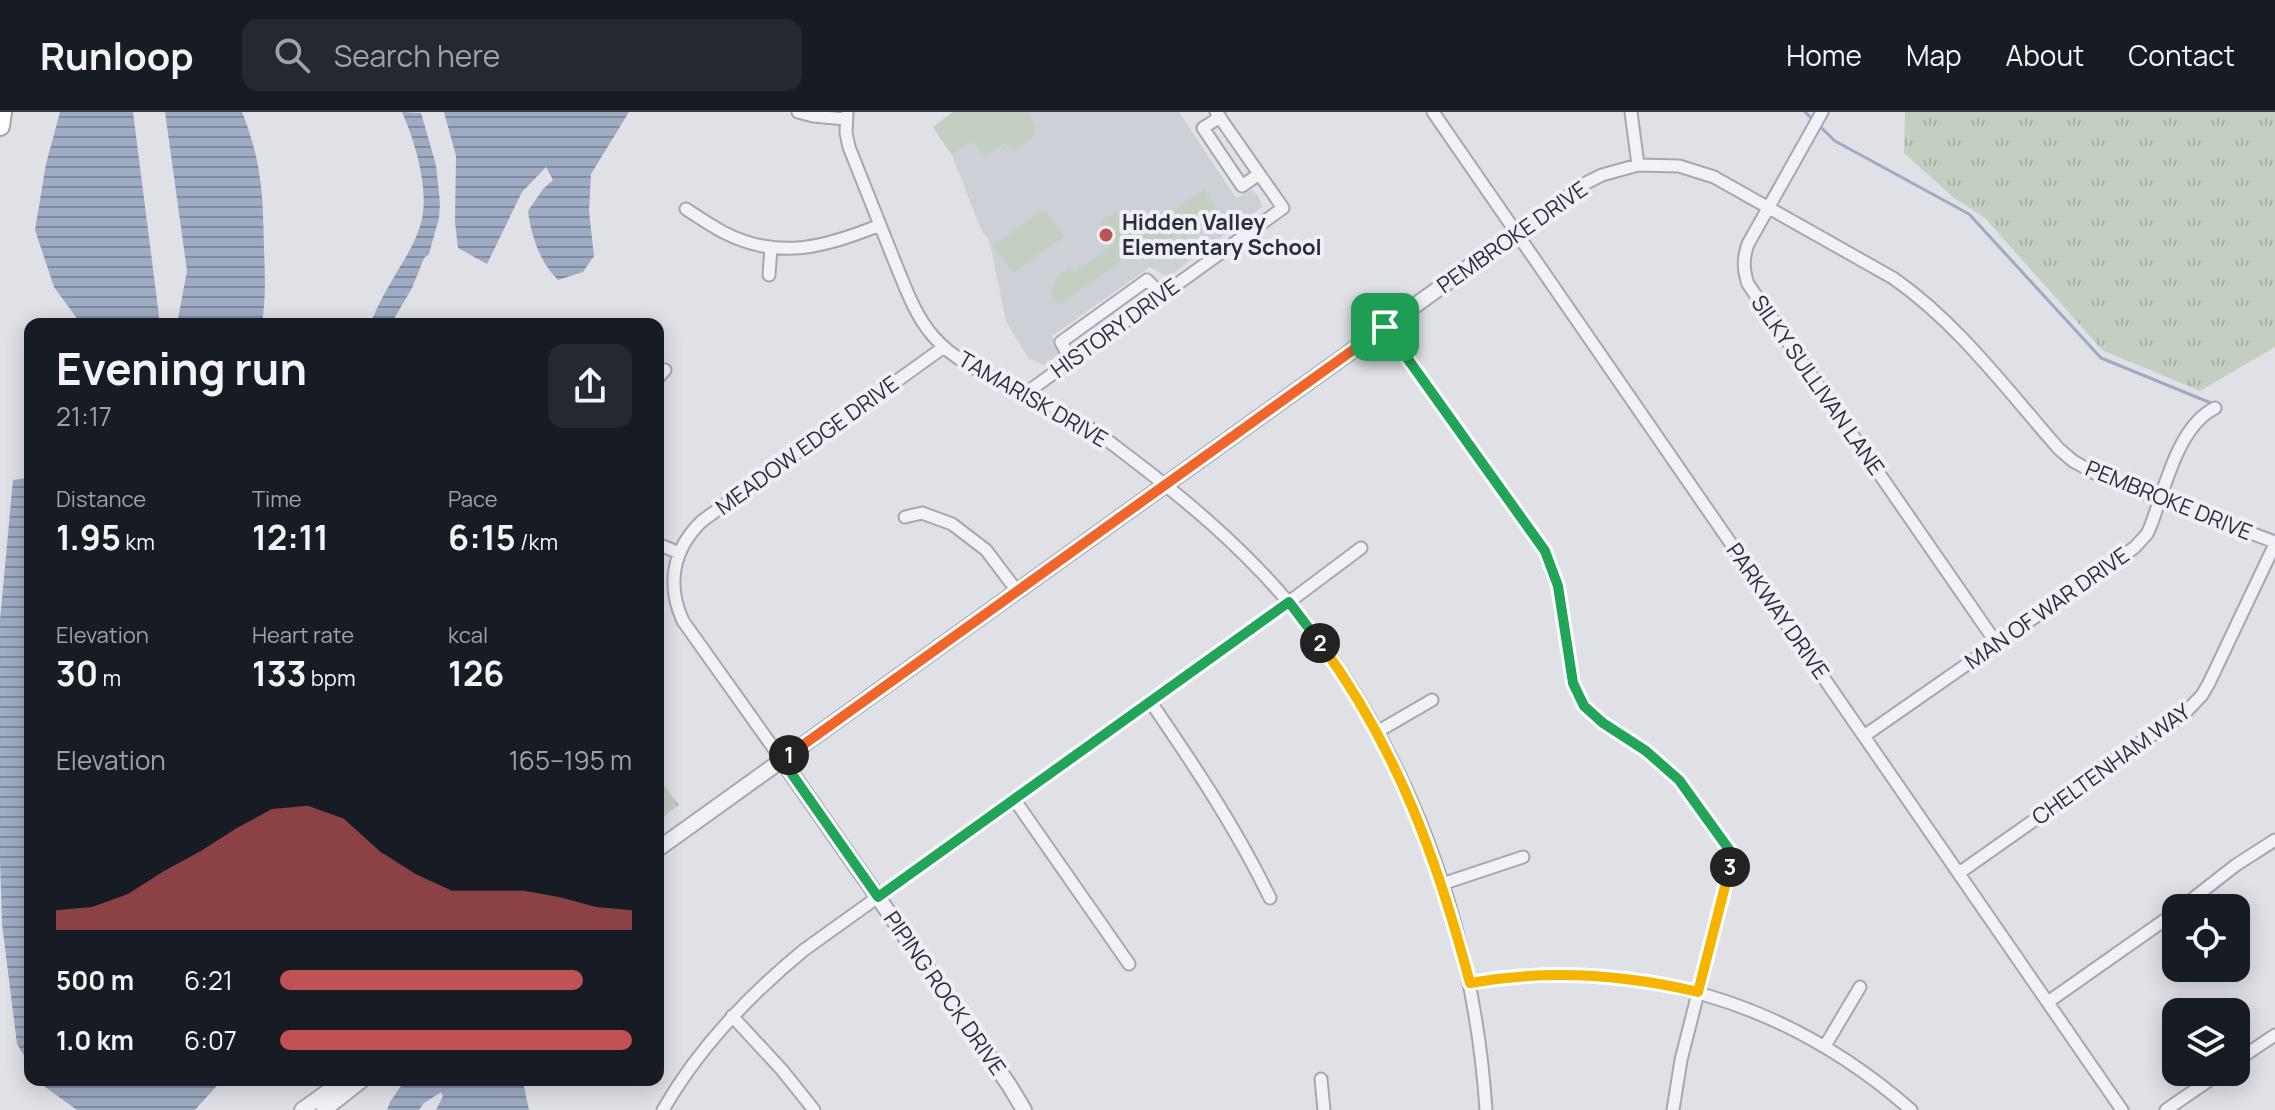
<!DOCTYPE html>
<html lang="en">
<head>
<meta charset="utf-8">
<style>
	:root { --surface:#171b24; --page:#242831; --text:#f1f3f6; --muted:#9ea1a6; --line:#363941; --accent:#be5254 }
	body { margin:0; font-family:Manrope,sans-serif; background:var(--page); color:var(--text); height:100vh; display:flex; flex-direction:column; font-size:30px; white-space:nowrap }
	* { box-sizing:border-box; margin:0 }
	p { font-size:26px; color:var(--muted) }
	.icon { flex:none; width:44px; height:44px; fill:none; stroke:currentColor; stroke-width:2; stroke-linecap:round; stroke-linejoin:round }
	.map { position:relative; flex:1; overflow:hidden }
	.sheet { position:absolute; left:24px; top:206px; width:640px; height:768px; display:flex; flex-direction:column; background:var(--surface); border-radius:16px; box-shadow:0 4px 20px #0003 }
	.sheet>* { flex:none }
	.buttons { position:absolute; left:2162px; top:782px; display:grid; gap:16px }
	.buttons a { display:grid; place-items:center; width:88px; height:88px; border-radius:16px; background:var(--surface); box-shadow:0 4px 20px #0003; font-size:40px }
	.pin { position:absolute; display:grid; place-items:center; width:68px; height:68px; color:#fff; margin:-34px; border-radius:16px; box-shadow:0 4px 12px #0006 }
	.km { position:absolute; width:40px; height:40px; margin:-20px; border-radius:50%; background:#222; color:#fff; font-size:22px; line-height:40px; text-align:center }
	.round { display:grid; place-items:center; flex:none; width:84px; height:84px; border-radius:16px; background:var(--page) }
	.headline { display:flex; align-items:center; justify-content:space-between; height:136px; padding:0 32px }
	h1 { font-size:44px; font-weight:700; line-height:60px }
	.figures { display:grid; grid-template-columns:repeat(3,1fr); gap:12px; height:136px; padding:8px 32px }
	.figures div { display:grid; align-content:center }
	.figures b { font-size:34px; font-weight:700 }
	.figures small { font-size:22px; font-weight:400 }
	.figures p { font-size:22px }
	.chart { height:224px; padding:16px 32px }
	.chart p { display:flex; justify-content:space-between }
	.chart svg { width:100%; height:144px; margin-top:8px; fill:var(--accent); opacity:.7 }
	ul { padding:0 32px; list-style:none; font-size:26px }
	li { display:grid; grid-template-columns:128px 96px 1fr; align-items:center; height:60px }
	li i { height:20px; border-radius:10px; background:var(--accent) }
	header { display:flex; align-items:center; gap:48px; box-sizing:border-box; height:112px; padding:0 40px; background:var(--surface); border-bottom:2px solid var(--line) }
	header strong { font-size:38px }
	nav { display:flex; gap:44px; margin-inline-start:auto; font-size:28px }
	.search { width:560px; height:72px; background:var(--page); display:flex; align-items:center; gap:20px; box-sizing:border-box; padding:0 28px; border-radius:16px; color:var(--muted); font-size:30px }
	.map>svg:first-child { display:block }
	.built { fill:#ced0d8 }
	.grass { fill:url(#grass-tufts) }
	.green { fill:#c3d0c1 }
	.water { fill:url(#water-rules) }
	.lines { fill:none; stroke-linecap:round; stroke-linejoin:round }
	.stream { stroke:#9eabc3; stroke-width:3 }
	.minor-casing { stroke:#a5a8b0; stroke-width:15 }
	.tertiary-casing { stroke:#a5a8b0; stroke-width:18 }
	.primary-casing { stroke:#a0a5b1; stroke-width:22 }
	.minor { stroke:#f2f2f6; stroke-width:11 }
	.tertiary { stroke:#f2f2f6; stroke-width:14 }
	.primary { stroke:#fff; stroke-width:18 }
	.split-1-casing { stroke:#fff; stroke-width:16 }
	.split-2-casing { stroke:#fff; stroke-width:16 }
	.split-3-casing { stroke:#fff; stroke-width:16 }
	.split-4-casing { stroke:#fff; stroke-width:16 }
	.split-1 { stroke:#f0652b; stroke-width:10 }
	.split-2 { stroke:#22a559; stroke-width:10 }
	.split-3 { stroke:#f5b400; stroke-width:10 }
	.split-4 { stroke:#22a559; stroke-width:10 }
	.poi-dot { fill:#be5254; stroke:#eff0f5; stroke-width:3 }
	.labels { text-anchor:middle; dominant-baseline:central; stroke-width:8; stroke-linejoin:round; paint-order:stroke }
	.poi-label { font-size:22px; font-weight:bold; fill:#2a2e3c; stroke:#eff0f5; text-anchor:start }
	.street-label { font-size:22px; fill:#2a2e3c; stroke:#eff0f5 }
</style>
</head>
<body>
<header>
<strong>Runloop</strong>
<div class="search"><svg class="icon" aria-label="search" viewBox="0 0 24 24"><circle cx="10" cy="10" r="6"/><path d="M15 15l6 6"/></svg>Search here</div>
<nav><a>Home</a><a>Map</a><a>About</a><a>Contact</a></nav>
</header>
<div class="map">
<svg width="2275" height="998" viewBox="0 0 2275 998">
	<defs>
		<pattern id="grass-tufts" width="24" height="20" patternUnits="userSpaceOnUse" patternTransform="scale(2)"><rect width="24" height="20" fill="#c3d0c1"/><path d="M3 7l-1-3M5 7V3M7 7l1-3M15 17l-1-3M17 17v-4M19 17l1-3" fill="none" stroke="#a8b3a7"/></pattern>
		<pattern id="water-rules" width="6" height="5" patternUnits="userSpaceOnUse" patternTransform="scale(2)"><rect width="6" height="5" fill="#9eabc3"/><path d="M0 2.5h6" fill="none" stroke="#818ca0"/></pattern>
	</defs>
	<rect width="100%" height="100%" fill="#dfe1e7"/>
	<path class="built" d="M 953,0 L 1179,0 L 1236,86 L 1252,78 L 1259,85 L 1262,95 L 1168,165 L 1150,155 L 1052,224 L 1059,237 L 1059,242 L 1044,253 L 1028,246 L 1006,209 L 989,128 L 981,118 L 952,43 L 933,15 Z"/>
	<path class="grass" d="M 1905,0 L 2275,0 L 2275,235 L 2200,279 L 2102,238 L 1985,106 L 1954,86 L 1904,41 Z
		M 658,665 L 679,693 L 658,709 Z"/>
	<path class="green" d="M 953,0 L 1030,0 L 1036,23 L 1012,40 L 1005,31 L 985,44 L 973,29 L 952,43 L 933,15 Z
		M 1204,78 L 1220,100 L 1185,123 L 1174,108 L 1178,104 L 1174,98 Z
		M 1045,97 L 1064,125 L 1013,161 L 992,133 Z
		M 1118,98 L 1130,115 L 1135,112 L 1143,124 L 1166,108 L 1177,124 L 1158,138 L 1141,135 L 1060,192 L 1052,185 C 1053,173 1057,160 1070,156 L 1074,161 L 1114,132 L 1100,110 Z"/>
	<path class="water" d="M 60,0 L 133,0 L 160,212 L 81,212 L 54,175 L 35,118 L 46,52 Z
		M 165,0 L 242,0 C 262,50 263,84 264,136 C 265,162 266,186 262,212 L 177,212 L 187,159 Z
		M 402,0 L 421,1 L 436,53 L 440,91 L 439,106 L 429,142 L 424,146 L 412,176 L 391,212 L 370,212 C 376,198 382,185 390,172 C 401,152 415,133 421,111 C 430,79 415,29 402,0 Z
		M 444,0 L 629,0 L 591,62 L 589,99 L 594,144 L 583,160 L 558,168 C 540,151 531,123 528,99 L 543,77 L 553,68 L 546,55 L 522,80 L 487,152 L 458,136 L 455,110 L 456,44 Z
		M 30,345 L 30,953 L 17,932 L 2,812 L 0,746 L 0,508 L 13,368 L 26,366 L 28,346 Z
		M 39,968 L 222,968 L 195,998 L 77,998 L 41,972 Z
		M 405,968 L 549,968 L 536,973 L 530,969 L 523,970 L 529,998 L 436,998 L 443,984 L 441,980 L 424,991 L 419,998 L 387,998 L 390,990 Z"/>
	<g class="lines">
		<path class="stream" d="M 1805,0 L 1835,29 L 1969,102 L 2101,246 L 2211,291"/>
		<g class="minor-casing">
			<path id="minor" d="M 798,0 L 813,4 L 846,7
				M 847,0 L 846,21 L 849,35 C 864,73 879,111 894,148 C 905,174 914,202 933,224 C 959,255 1005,270 1041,288 C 1072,304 1102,323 1128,344 C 1186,388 1242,435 1289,491 C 1408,631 1474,816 1486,998
				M 1433,0 L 2122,998
				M 1631,0 L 1638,53
				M 1822,0 L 1748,132 C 1743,146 1743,157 1748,172 L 1997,532
				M 1220,5 L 1203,16 L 1242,74 L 1259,62
				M 686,97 C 698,105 710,113 723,120 C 778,149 826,135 880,113
				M 1516,121 L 1586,71 L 1602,63 L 1638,53 L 1679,54 L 1714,65 L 1893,166 C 1958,211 2007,278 2059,337 L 2073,349 L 2105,367 L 2275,430
				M 769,163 L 771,135
				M 1385,215 L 1545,439 L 1558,474 L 1573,571 L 1584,594 L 1603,611 L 1646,639 L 1679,668 L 1733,743 L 1681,948 L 1673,998
				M 1071,248 L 1061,230 L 1147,168 L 1162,183
				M 658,266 L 665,258
				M 1026,281 L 1283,96 L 1216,0
				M 905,405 L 922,401 L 952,412 L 986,438 L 1017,479
				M 658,432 L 679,441
				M 1150,589 C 1194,653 1236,716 1270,786
				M 1377,620 L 1432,588
				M 1864,624 L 2134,436 L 2147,422 L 2151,413 C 2165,376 2178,314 2215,296
				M 782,648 L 683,509 C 666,472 673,437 702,409 L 944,235
				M 1014,687 L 1129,852
				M 1959,761 L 2050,697 L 2103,655 L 2183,603 L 2202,583 L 2209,571 L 2275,432
				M 1442,772 L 1523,745
				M 2181,796 L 2236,753 L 2275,728
				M 1470,871 C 1635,844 1786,888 1911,998
				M 2048,890 L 2176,800
				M 732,904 L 782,958 L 814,998
				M 1825,934 L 1860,875
				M 2236,949 L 2275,923
				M 1321,967 L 1324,998
				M 663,998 C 699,935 748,884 804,838 L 1289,490 L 1361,436
				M 2166,998 L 2221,960"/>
		</g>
		<g class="tertiary-casing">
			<path id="tertiary" d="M 782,648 L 1009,973 L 1024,998
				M 658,737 L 1516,121
				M 302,998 L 344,968
				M 324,998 L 362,968"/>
		</g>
		<g class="primary-casing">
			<path id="primary" d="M 0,14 L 2,0"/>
		</g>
		<use href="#minor" class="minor"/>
		<use href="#tertiary" class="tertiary"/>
		<use href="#primary" class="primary"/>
	</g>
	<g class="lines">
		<g class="split-1-casing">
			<path id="split-1" d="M 789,643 L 1385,215"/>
		</g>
		<g class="split-2-casing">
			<path id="split-2" d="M 789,643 L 782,648 L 878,785 L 1289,490 L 1320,531"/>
		</g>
		<g class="split-3-casing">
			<path id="split-3" d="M 1320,531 C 1397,636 1437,746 1470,871 C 1547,857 1622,862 1698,880 L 1730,755"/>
		</g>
		<g class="split-4-casing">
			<path id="split-4" d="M 1385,215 L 1545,439 L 1558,474 L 1573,571 L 1584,594 L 1603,611 L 1646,639 L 1679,668 L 1733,743 L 1730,755"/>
		</g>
		<use href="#split-1" class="split-1"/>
		<use href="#split-2" class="split-2"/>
		<use href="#split-3" class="split-3"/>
		<use href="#split-4" class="split-4"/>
	</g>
	<circle class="poi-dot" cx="1106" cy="123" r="8"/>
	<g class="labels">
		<g class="poi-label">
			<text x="1122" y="110">Hidden Valley<tspan x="1122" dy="25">Elementary School</tspan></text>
		</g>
		<g class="street-label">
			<text transform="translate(1512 125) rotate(-35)">PEMBROKE DRIVE</text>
			<text transform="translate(1115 216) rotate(-36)">HISTORY DRIVE</text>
			<text transform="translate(1818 273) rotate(55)">SILKY SULLIVAN LANE</text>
			<text transform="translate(1033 287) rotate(30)">TAMARISK DRIVE</text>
			<text transform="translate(807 333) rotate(-36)">MEADOW EDGE DRIVE</text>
			<text transform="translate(2169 388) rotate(22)">PEMBROKE DRIVE</text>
			<text transform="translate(2047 496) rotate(-35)">MAN OF WAR DRIVE</text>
			<text transform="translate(1778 499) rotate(55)">PARKWAY DRIVE</text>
			<text transform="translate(2111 652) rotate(-36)">CHELTENHAM WAY</text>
			<text transform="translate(945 881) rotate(55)">PIPING ROCK DRIVE</text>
		</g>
	</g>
</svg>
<div class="buttons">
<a><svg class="icon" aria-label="locate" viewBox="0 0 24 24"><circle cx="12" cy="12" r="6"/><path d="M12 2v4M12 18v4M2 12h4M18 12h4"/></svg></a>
<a><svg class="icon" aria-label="layers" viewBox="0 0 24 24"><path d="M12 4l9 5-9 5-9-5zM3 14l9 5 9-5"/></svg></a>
</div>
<div class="pin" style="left:1385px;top:215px;background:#1e9e55"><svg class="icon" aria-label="arrive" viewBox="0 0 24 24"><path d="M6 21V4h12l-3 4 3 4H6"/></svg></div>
<b class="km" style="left:789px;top:643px">1</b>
<b class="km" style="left:1320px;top:531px">2</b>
<b class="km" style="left:1730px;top:755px">3</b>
<section class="sheet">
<div class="headline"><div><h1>Evening run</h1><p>21:17</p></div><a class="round"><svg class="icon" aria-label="share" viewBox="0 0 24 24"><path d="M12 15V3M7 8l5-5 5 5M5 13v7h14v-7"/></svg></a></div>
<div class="figures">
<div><p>Distance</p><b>1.95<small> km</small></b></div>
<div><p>Time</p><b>12:11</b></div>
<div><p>Pace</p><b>6:15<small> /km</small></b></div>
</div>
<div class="figures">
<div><p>Elevation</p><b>30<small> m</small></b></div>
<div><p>Heart rate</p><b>133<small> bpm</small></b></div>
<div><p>kcal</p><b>126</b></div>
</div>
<div class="chart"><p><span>Elevation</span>165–195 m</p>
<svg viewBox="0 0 160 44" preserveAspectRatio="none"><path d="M0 44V38L10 37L20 33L30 26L40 20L50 13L60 7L70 6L80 10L90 20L100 27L110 32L120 32L130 32L140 34L150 37L160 38V44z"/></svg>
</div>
<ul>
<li><b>500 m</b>6:21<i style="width:86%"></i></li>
<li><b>1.0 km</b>6:07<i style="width:100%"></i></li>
</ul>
</section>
</div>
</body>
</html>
